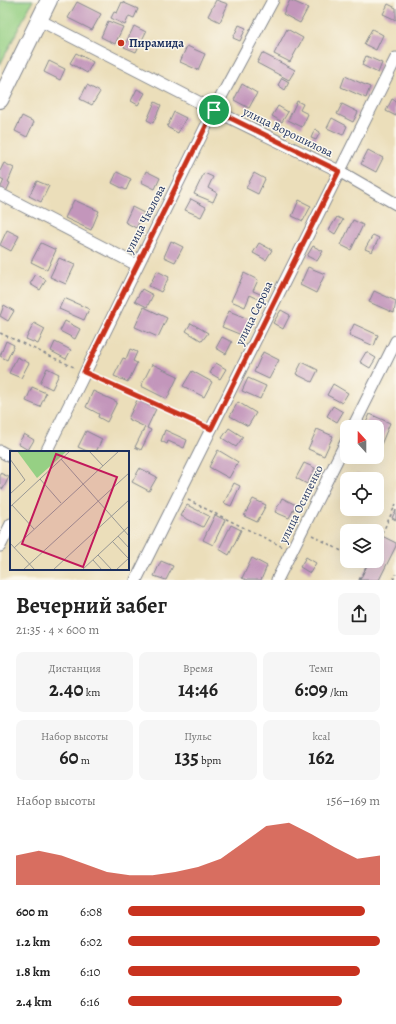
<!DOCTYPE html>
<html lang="ru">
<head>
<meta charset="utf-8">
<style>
	:root { --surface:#fff; --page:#f6f6f6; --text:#222; --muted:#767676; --accent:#c8321e }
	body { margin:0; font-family:Alegreya,serif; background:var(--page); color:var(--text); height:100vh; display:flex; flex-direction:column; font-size:15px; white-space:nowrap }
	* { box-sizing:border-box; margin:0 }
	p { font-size:13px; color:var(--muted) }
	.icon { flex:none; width:22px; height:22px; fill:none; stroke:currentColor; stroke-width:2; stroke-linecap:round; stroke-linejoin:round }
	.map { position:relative; height:580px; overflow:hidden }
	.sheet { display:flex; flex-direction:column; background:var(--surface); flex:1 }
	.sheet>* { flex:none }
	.needle { width:26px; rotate:339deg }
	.controls { position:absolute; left:340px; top:420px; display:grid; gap:8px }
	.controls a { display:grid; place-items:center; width:44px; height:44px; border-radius:8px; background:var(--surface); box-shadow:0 4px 16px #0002; font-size:20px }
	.pin { position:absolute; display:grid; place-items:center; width:34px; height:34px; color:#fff; margin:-17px; border:2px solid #fff; border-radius:50%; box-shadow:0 1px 4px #0007 }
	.round { display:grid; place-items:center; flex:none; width:42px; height:42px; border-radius:8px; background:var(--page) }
	.head { display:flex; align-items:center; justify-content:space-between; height:68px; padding:0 16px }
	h1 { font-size:22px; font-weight:600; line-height:30px }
	.figures { display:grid; grid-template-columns:repeat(3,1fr); gap:6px; height:68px; padding:4px 16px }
	.figures div { display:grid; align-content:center; border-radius:8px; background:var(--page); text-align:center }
	.figures b { font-size:20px; font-weight:600 }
	.figures small { font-size:11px; font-weight:400 }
	.figures p { font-size:11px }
	.chart { height:112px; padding:8px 16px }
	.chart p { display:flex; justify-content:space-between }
	.chart svg { width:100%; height:72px; margin-top:4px; fill:var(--accent); opacity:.7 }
	ul { padding:0 16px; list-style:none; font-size:13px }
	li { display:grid; grid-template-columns:64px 48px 1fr; align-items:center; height:30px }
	li i { height:10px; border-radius:5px; background:var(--accent) }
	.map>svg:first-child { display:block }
	.green { fill:#96d084; stroke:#588071 }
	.building { fill:#c396bb }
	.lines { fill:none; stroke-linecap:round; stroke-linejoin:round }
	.street-casing { stroke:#83868c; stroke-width:13 }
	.secondary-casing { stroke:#83868c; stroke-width:18 }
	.path { stroke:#83868c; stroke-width:1.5; stroke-dasharray:3 3; stroke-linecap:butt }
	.street { stroke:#fff; stroke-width:11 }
	.secondary { stroke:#fff; stroke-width:16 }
	.route-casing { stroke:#fff; stroke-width:8 }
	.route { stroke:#c8321e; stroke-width:5 }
	.poi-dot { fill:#c8321e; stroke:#fbf7ec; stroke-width:1.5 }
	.labels { text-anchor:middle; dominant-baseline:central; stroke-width:3; stroke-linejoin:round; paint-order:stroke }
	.poi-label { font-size:12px; font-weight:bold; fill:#1b2f5e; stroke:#fbf7ec; text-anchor:start }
	.street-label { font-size:12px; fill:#1b2f5e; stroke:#fbf7ec }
	.inset-road { fill:none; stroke:#989895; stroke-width:1 }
	.view { fill:#c2185b; fill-opacity:0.15; stroke:#c2185b; stroke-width:2 }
	.inset-edge { fill:none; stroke:#1b2f5e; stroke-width:2 }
</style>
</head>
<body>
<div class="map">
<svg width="396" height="580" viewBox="0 0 396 580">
	<rect width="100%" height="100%" fill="#fbf7ec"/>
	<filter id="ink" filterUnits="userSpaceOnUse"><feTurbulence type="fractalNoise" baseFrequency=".025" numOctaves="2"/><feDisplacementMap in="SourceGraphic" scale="8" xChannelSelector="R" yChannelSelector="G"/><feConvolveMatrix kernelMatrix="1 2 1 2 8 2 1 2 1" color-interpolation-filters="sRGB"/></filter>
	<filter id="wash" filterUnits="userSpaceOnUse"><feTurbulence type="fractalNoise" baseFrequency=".012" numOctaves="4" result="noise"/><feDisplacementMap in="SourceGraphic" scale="16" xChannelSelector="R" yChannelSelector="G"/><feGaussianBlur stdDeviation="0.9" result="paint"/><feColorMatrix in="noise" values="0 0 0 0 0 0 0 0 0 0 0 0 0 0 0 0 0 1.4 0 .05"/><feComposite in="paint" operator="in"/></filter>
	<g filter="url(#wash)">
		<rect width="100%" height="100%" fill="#ebdeba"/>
		<path class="green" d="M 0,0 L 33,0 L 0,65 Z"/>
		<g id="blocks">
			<path class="building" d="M 216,0 L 228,4 L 220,22 L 208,16 Z
				M 290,0 L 308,8 L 300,23 L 283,14 Z
				M 77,2 L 101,14 L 92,30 L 68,18 Z
				M 122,2 L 138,9 L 134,18 L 129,16 L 125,25 L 111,18 L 114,12 L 117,13 Z
				M 388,4 L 396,8 L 396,20 L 383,14 Z
				M 108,21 L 123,27 L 115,44 L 101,37 Z
				M 239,25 L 246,28 L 240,41 L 233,38 Z
				M 134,26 L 146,32 L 136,52 L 124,47 Z
				M 287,29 L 303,38 L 290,62 L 274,54 Z
				M 372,29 L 383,35 L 376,50 L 364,44 Z
				M 187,46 L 205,54 L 198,70 L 180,62 Z
				M 76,53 L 93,62 L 87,73 L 70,63 Z
				M 262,53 L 295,70 L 289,80 L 257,63 Z
				M 366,56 L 382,63 L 378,73 L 362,65 Z
				M 49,61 L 65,69 L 60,80 L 44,72 Z
				M 345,76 L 370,87 L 366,98 L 341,87 Z
				M 282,78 L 289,82 L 285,90 L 278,85 Z
				M 242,84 L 257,93 L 249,108 L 234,100 Z
				M 87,85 L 100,92 L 92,105 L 80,99 Z
				M 137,89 L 145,93 L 138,105 L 131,101 Z
				M 392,99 L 396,101 L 396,116 L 386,111 Z
				M 297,101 L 303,104 L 300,110 L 308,114 L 302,127 L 288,120 Z
				M 155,102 L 161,105 L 153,123 L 147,120 Z
				M 342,104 L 358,112 L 353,122 L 337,114 Z
				M 278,106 L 288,112 L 282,122 L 272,116 Z
				M 174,112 L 186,118 L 178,133 L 167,127 Z
				M 22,116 L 34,122 L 27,137 L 15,131 Z
				M 332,118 L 347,126 L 343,135 L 327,128 Z
				M 315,129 L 320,132 L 316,140 L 311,138 Z
				M 368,150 L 383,158 L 376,172 L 361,164 Z
				M 4,163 L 14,168 L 8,182 L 10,183 L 6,192 L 0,189 L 4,180 L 0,178 L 0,171 Z
				M 146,171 L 160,178 L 155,189 L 141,182 Z
				M 117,172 L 131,179 L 126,190 L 112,183 Z
				M 204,173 L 213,177 L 208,188 L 217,193 L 213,202 L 194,194 Z
				M 254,173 L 265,179 L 258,194 L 246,188 Z
				M 37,181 L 49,186 L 41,202 L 29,196 Z
				M 191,199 L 206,207 L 201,217 L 185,210 Z
				M 74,200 L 99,211 L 91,230 L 65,218 Z
				M 299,200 L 311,206 L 303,221 L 292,216 Z
				M 132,207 L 144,213 L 136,228 L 125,222 Z
				M 337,217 L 343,220 L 335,234 L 329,230 Z
				M 353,220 L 363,225 L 351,250 L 341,245 Z
				M 7,230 L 19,236 L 11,251 L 0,245 Z
				M 373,235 L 379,238 L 372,252 L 365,249 Z
				M 171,241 L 183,247 L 175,262 L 164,257 Z
				M 41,243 L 56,250 L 47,270 L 31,262 Z
				M 259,243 L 272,250 L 266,260 L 253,253 Z
				M 313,246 L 323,251 L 317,261 L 307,256 Z
				M 59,258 L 75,265 L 66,284 L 50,277 Z
				M 308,267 L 325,274 L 316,293 L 300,285 Z
				M 157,271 L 169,277 L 161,292 L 149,286 Z
				M 244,273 L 258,280 L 253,291 L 265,296 L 263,301 L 250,295 L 245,307 L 231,301 Z
				M 36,274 L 46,280 L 40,290 L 30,284 Z
				M 142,289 L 153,295 L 147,307 L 135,301 Z
				M 374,291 L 396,301 L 394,313 L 369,302 Z
				M 64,298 L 89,309 L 84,320 L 59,309 Z
				M 4,305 L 14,311 L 8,321 L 0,316 Z
				M 144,307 L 167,318 L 158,337 L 135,327 Z
				M 281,310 L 290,315 L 283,329 L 273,323 Z
				M 229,311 L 251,320 L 244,336 L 222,327 Z
				M 65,321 L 80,329 L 75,339 L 60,331 Z
				M 34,323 L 45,329 L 38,344 L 26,339 Z
				M 191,323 L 208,333 L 202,341 L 186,331 Z
				M 354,324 L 378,335 L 374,346 L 349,335 Z
				M 222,337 L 232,342 L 226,354 L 216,348 Z
				M 6,341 L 14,345 L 7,360 L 0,356 Z
				M 55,342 L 71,350 L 66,359 L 51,351 Z
				M 130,349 L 137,352 L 133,361 L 137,363 L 128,382 L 114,376 L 123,358 L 126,359 Z
				M 263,352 L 279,360 L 269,379 L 254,372 Z
				M 366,352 L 376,358 L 370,368 L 360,362 Z
				M 17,357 L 29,363 L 21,378 L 9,373 Z
				M 302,362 L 318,370 L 312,382 L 296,374 Z
				M 216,363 L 226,369 L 220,379 L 210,373 Z
				M 152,364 L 178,376 L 167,399 L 141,386 Z
				M 47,368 L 59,374 L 52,389 L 40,383 Z
				M 192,371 L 212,382 L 204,397 L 183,386 Z
				M 248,378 L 266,386 L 260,399 L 242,391 Z
				M 333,384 L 348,393 L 342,403 L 327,395 Z
				M 32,387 L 46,393 L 40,407 L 26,401 Z
				M 93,391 L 117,402 L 107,422 L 98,417 L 99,414 L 86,407 Z
				M 137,400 L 156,409 L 147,428 L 151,430 L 141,450 L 135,447 L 145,427 L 128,419 Z
				M 238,402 L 256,413 L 248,426 L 230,416 Z
				M 333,406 L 343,412 L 337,422 L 327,416 Z
				M 370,414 L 390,423 L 380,447 L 377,445 L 377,427 L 364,427 Z
				M 229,428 L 243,437 L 236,447 L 222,438 Z
				M 317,429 L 333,436 L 324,456 L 308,449 Z
				M 165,430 L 187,440 L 184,448 L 168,441 L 167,444 L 161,441 Z
				M 86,431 L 102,439 L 96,452 L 89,452 L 78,447 Z
				M 24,434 L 34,440 L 28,450 L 18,444 Z
				M 218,450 L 238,462 L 229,478 L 209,467 Z
				M 304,463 L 315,468 L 307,484 L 296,478 Z
				M 140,468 L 157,477 L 149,491 L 132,482 Z
				M 0,473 L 9,477 L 3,489 L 0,487 Z
				M 357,474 L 367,479 L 354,479 Z
				M 234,483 L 240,486 L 231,506 L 224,503 Z
				M 282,498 L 296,505 L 289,518 L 275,512 Z
				M 253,499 L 266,505 L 257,522 L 244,516 Z
				M 187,505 L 209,516 L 203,527 L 181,516 Z
				M 396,510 L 396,520 L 392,518 Z
				M 215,515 L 225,520 L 213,545 L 203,540 Z
				M 231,525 L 241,530 L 229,555 L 219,549 Z
				M 382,536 L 396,543 L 396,546 L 379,580 L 360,580 L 369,561 L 377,561 L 377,546 Z
				M 306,557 L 316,563 L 310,573 L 300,567 Z
				M 252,558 L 267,566 L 261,580 L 247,580 L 242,578 Z
				M 161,561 L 173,566 L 166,580 L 154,576 Z"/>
		</g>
	</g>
	<g filter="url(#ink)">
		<use href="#blocks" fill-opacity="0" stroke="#83868c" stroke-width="1"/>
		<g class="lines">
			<g class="street-casing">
				<path id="street" d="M 39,20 L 214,110 L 339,171 L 396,204
					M 0,194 L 137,265
					M 353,427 L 396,341
					M 0,451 L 11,457
					M 46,452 L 214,110 L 273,0
					M 0,546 L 11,524
					M 136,580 L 396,58
					M 277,580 L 347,440"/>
			</g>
			<g class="secondary-casing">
				<path id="secondary" d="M 0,100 L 49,0"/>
			</g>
			<path class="path" d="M 0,333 L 76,368
				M 94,376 L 202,425
				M 188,500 L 283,547
				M 312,535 L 347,554
				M 377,544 L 396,504
				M 359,561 L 367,565
				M 359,580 L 369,561
				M 393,580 L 396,574"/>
			<use href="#street" class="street"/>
			<use href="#secondary" class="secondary"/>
		</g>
	</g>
	<g class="lines" filter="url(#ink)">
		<g class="route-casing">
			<path id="route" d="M 214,110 L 339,171 L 211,429 L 84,372 Z"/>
		</g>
		<use href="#route" class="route"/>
	</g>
	<circle class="poi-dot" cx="121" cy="43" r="4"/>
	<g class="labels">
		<g class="poi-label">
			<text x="129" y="43">Пирамида</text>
		</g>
		<g class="street-label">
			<text transform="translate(288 132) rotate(26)">улица Ворошилова</text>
			<text transform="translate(145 219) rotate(-63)">улица Чкалова</text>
			<text transform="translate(254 313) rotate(-64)">улица Серова</text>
			<text transform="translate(301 504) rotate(-64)">улица Осипенко</text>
		</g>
	</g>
	<g transform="translate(10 451)">
		<rect width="119" height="119" fill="#ebdeba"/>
		<path d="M 7,0 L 57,0 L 27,27 Z" fill="#96d084"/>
		<path class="inset-road" d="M 79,0 L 93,15M 0,8 L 15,29 L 0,43M 51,8 L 119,85M 30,28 L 51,52M 2,54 L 24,78M 0,56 L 60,0M 108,85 L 119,97M 102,90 L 118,107M 0,92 L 25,119M 4,97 L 109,0M 88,104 L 102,119M 83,109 L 92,119M 13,119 L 119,22M 43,119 L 119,49M 72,119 L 119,75M 106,119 L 119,107"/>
		<path class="view" d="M 46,3 L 107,26 L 73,116 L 12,93 Z"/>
		<rect width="119" height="119" class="inset-edge"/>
	</g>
</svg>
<div class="controls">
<a><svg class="needle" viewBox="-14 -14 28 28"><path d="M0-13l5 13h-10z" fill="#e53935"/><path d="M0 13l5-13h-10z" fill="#767676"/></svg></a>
<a><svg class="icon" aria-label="locate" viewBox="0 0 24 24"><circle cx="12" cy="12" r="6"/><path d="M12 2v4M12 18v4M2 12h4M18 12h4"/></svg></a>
<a><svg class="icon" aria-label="layers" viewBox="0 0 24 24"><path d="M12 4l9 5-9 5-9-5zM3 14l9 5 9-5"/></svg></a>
</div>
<div class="pin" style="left:214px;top:110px;background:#1e9e55"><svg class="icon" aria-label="arrive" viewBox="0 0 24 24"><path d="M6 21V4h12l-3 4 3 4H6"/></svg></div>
</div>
<section class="sheet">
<div class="head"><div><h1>Вечерний забег</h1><p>21:35 · 4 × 600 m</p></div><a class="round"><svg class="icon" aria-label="share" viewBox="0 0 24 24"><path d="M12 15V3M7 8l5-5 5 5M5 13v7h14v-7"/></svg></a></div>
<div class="figures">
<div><p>Дистанция</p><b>2.40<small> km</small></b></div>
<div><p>Время</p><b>14:46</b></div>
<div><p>Темп</p><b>6:09<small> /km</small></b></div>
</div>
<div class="figures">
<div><p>Набор высоты</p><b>60<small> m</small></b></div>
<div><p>Пульс</p><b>135<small> bpm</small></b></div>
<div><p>kcal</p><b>162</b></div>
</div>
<div class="chart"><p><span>Набор высоты</span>156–169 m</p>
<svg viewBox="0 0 160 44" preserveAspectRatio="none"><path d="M0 44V26L10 23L20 26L30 31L40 36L50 38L60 38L70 36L80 33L90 28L100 18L110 8L120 6L130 13L140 21L150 28L160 26V44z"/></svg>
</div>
<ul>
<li><b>600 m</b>6:08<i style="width:94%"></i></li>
<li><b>1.2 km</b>6:02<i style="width:100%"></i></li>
<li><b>1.8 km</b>6:10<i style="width:92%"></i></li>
<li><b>2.4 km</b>6:16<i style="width:85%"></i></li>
</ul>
</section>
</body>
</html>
